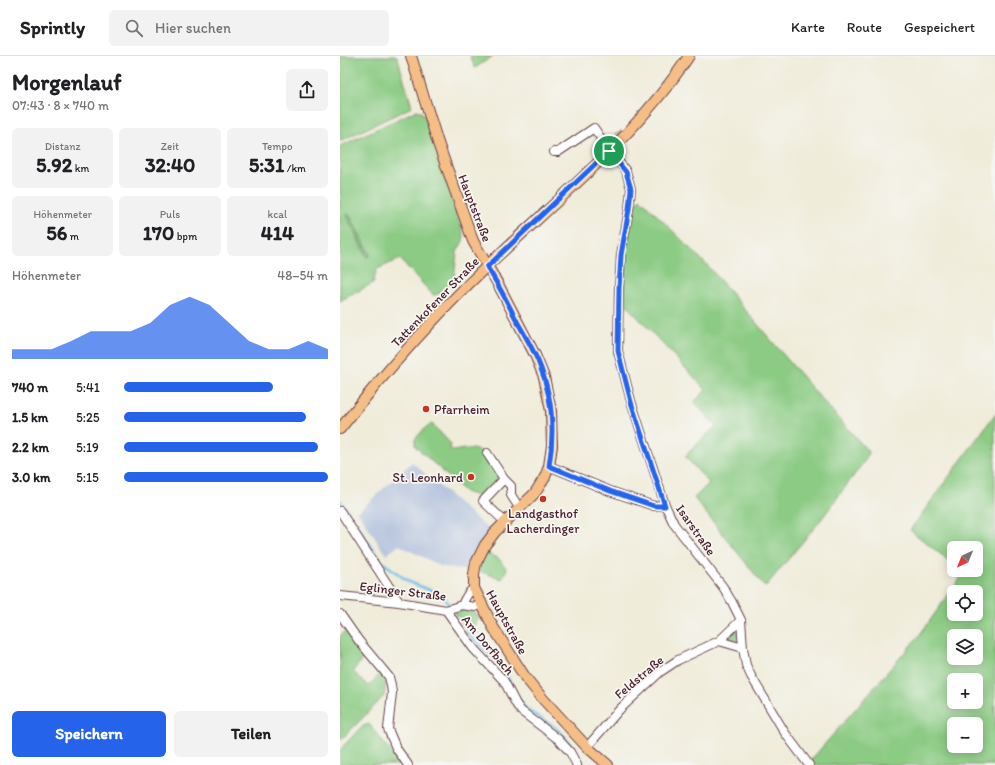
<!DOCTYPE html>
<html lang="de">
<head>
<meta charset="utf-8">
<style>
	:root { --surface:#fff; --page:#f2f2f2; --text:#202124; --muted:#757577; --line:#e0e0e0; --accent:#2563eb }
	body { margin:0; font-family:Itim,sans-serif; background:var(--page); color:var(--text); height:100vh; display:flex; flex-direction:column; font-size:15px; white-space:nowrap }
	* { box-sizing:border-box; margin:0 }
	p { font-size:13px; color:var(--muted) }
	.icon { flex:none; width:22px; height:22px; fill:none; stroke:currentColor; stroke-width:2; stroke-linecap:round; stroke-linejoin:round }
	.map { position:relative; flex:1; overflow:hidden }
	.details { display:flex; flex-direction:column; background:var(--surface); width:340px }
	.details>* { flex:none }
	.needle { width:26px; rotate:223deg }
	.fabs { position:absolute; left:607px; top:485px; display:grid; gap:8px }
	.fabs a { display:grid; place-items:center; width:36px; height:36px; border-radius:6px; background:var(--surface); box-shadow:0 2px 10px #0003; font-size:20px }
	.pin { position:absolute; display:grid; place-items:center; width:34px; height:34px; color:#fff; margin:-17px; border:2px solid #fff; border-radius:50%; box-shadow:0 1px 4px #0007 }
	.round { display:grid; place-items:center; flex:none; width:42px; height:42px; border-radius:6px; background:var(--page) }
	.summary { display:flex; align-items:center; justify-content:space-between; height:68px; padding:0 12px }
	h1 { font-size:22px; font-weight:700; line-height:30px }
	.metrics { display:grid; grid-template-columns:repeat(3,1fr); gap:6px; height:68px; padding:4px 12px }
	.metrics div { display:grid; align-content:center; border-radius:6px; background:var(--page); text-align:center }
	.metrics b { font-size:20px; font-weight:700 }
	.metrics small { font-size:11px; font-weight:400 }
	.metrics p { font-size:11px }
	.chart { height:112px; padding:8px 12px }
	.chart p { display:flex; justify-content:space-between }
	.chart svg { width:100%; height:72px; margin-top:4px; fill:var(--accent); opacity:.7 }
	.button { display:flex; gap:8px; margin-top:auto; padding:8px 12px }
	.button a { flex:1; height:46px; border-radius:6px; background:var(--accent); color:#fff; font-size:16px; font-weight:700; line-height:46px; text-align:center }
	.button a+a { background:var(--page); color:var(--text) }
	ul { padding:0 12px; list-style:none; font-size:13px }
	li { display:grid; grid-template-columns:64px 48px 1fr; align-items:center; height:30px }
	li i { height:10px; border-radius:5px; background:var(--accent) }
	header { display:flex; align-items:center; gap:24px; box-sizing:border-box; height:56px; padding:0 20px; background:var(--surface); border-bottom:1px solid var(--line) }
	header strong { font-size:19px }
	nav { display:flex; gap:22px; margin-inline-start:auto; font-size:14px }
	.search { width:280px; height:36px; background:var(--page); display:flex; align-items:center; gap:10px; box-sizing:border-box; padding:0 14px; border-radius:6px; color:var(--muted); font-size:15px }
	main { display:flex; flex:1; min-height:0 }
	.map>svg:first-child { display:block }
	.industrial { fill:#b7c5de }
	.green { fill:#8bcb83; stroke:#6a7557; fill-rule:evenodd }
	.forest { fill:#70af71; stroke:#5d674e }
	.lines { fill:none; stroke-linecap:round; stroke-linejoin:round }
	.stream { stroke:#6dc0e9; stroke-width:2.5 }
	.minor-tunnel { stroke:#cfc3b7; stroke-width:8; stroke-dasharray:8 4; stroke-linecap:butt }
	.minor-casing { stroke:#633e45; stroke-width:10 }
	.major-casing { stroke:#633e45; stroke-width:12 }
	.minor { stroke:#fff; stroke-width:8 }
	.major { stroke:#f5be86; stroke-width:10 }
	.route-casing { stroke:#fff; stroke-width:8 }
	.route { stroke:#2563eb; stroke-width:5 }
	.poi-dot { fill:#c8321e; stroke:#f6f6f2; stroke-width:1.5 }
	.labels { text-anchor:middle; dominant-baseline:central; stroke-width:3.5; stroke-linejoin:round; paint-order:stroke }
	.street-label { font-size:13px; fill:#4a1f2b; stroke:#f6f6f2 }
	.poi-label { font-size:13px; fill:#4a1f2b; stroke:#f6f6f2; text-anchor:start }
</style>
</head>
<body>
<header>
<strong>Sprintly</strong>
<div class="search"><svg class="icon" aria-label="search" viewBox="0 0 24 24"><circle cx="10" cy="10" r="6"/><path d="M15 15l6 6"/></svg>Hier suchen</div>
<nav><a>Karte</a><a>Route</a><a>Gespeichert</a></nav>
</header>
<main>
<section class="details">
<div class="summary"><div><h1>Morgenlauf</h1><p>07:43 · 8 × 740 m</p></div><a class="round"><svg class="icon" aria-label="share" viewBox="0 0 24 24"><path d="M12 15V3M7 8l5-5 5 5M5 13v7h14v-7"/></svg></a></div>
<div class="metrics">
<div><p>Distanz</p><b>5.92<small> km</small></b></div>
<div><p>Zeit</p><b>32:40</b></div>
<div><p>Tempo</p><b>5:31<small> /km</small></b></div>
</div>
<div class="metrics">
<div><p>Höhenmeter</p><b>56<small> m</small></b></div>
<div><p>Puls</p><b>170<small> bpm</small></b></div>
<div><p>kcal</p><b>414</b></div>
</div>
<div class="chart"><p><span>Höhenmeter</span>48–54 m</p>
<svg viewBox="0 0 160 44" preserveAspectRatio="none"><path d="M0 44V38L10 38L20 38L30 33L40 27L50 27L60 27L70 22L80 11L90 6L100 11L110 22L120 33L130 38L140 38L150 33L160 38V44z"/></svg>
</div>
<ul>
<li><b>740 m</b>5:41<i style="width:73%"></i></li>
<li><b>1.5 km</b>5:25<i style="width:89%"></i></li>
<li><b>2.2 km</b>5:19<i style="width:95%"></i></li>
<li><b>3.0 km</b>5:15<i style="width:100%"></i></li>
</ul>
<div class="button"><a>Speichern</a><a>Teilen</a></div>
</section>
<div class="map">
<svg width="655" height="709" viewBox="0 0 655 709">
	<rect width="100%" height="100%" fill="#f6f6f2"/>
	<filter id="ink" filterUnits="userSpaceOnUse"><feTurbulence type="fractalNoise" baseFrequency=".025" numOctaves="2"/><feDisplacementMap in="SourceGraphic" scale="8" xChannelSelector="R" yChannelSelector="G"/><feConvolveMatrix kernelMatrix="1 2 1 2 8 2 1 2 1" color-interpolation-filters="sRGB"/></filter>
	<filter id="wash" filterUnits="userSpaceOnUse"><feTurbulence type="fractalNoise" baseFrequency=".012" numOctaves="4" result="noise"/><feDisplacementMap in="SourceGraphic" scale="16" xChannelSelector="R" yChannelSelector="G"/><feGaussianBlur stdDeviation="0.9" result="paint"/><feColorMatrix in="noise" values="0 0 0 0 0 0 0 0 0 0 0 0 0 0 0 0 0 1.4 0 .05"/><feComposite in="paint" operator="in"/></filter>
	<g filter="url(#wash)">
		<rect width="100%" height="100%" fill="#f0ecda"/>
		<path class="industrial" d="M 72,406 L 149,474 L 134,496 L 128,515 L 100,510 L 59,489 L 46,499 L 18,456 Z"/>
		<path class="green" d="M 0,0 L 57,0 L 72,51 L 0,85 Z
			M 130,0 L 153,0 L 135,12 Z
			M 77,54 L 81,56 L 85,61 L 124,180 L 123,185 L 117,196 L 114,223 L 101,237 L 95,239 L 93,239 L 60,203 L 37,213 L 33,227 L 0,245 L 0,144 L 1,141 L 0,138 L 0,90 ZM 7,158 L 10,160 L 30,199 L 27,201 Z
			M 300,142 L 367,209 L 476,337 L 527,394 L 528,397 L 526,403 L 480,465 L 425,531 L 354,442 L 369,427 L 345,400 L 376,370 L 354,346 L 366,334 L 289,252 L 282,243 L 284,200 L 292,156 Z
			M 655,358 L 655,709 L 473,709 L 470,705 L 578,581 L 624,517 L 621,514 L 636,514 L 636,492 L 614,492 L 614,509 L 570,474 ZM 614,536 L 636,536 L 636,558 L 614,558 ZM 614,580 L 636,580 L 636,602 L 614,602 ZM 614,624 L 636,624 L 636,646 L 614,646 ZM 614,668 L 636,668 L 636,690 L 614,690 Z
			M 92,368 L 111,388 L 110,393 L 114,395 C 144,388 145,399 161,422 L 143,442 L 125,436 L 75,390 L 75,383 L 87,370 Z
			M 148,498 L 158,502 L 167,513 L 162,523 L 139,515 L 143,500 Z
			M 126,554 L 137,558 L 139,562 L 135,570 L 129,576 L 115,556 Z
			M 397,572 L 399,586 L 387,581 Z
			M 5,575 L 25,600 L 13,615 L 28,630 L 41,617 L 46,627 L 44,640 L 0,685 L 0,580 Z
			M 29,668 L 61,709 L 0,709 L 0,694 L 21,671 Z"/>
		<path class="forest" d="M 7,157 L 10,160 L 30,199 L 27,201 L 6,160 Z"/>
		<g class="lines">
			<path class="stream" d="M 0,444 L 41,505 L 69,526 L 100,538 L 105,542 L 110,552
				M 126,576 L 163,611 L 176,639 L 186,653 L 216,672 L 226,682 L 244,709"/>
		</g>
	</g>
	<g filter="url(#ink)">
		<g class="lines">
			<path class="minor-tunnel" d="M 277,75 L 282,81"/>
			<g class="minor-casing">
				<path id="minor" d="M 214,96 L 218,96 L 254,72 L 266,90 L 286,115 L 291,133 L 289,153 L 281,199 L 279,232 L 278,295 L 291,345 L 325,449 L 334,468 L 383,531 L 392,546 L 401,564 L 403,592 L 406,609 L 411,620 L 445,677 L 469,709
					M 147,397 L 164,423 L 171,430 L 171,439 L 180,453
					M 209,410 L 270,435 L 314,450 L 325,449
					M 164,423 L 143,445 L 165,466
					M 0,455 L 59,546
					M 0,540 L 59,546 L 106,554 L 122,549 C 125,542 128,536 134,532
					M 122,549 L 135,551 L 141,549
					M 106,554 L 133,592 L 164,625 L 176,648 L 181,655 L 218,683 L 230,696 L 237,709
					M 0,558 L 19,585 L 49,621 L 51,629 L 52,637 L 48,673 L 56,692 L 68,709
					M 379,585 L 403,592
					M 247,691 L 280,653 L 320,616 L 338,604 L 379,585 L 401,564"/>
			</g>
			<g class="major-casing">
				<path id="major" d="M 71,0 L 98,87 L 133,185 L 158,228 L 195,299 L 204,321 L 211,355 L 212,390 L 209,410 L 205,421 L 195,437 L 155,476 L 145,489 L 136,507 L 134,518 L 134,532 L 153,571 L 185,621 L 203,643 L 247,691 L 268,709
					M 0,373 C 46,315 95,260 148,209 C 218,143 295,81 349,0"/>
			</g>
			<use href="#minor" class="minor"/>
			<use href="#major" class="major"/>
		</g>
	</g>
	<g class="lines" filter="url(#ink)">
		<g class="route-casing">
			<path id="route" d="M 269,95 L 286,116 L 291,133 L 289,153 L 281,199 L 279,232 L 278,295 L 291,346 L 325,450 L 314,450 L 270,435 L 209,410 C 215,375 212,338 198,305 C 192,292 185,279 178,267 C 168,248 159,229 147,211 Z"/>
		</g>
		<use href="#route" class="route"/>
	</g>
	<g class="poi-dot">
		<circle cx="86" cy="353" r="4"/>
		<circle cx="131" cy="421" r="4"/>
		<circle cx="203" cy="443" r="4"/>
	</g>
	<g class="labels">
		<g class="street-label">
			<text transform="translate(135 152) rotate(69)">Hauptstraße</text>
			<text transform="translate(95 246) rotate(-46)">Tattenkofener Straße</text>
			<text transform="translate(356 474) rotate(55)">Isarstraße</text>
			<text transform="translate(63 535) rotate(7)">Eglinger Straße</text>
			<text transform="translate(167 566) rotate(61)">Hauptstraße</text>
			<text transform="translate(148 589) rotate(50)">Am Dorfbach</text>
			<text transform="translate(299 621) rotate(-40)">Feldstraße</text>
		</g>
		<g class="poi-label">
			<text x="94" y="353">Pfarrheim</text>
			<text x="123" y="421" text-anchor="end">St. Leonhard</text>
			<text x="203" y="457" text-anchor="middle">Landgasthof<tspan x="203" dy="15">Lacherdinger</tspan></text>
		</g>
	</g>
</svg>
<div class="fabs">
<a><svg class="needle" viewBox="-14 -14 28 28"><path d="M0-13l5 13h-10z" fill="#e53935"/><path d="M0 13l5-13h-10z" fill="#757577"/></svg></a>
<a><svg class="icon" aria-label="locate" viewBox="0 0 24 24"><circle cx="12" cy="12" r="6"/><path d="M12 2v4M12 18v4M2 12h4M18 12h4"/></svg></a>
<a><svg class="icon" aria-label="layers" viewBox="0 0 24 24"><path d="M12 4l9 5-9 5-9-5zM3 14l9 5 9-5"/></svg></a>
<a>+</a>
<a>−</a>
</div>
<div class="pin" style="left:269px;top:95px;background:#1e9e55"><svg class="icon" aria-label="arrive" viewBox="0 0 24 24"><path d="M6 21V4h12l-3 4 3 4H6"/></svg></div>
</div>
</main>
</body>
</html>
